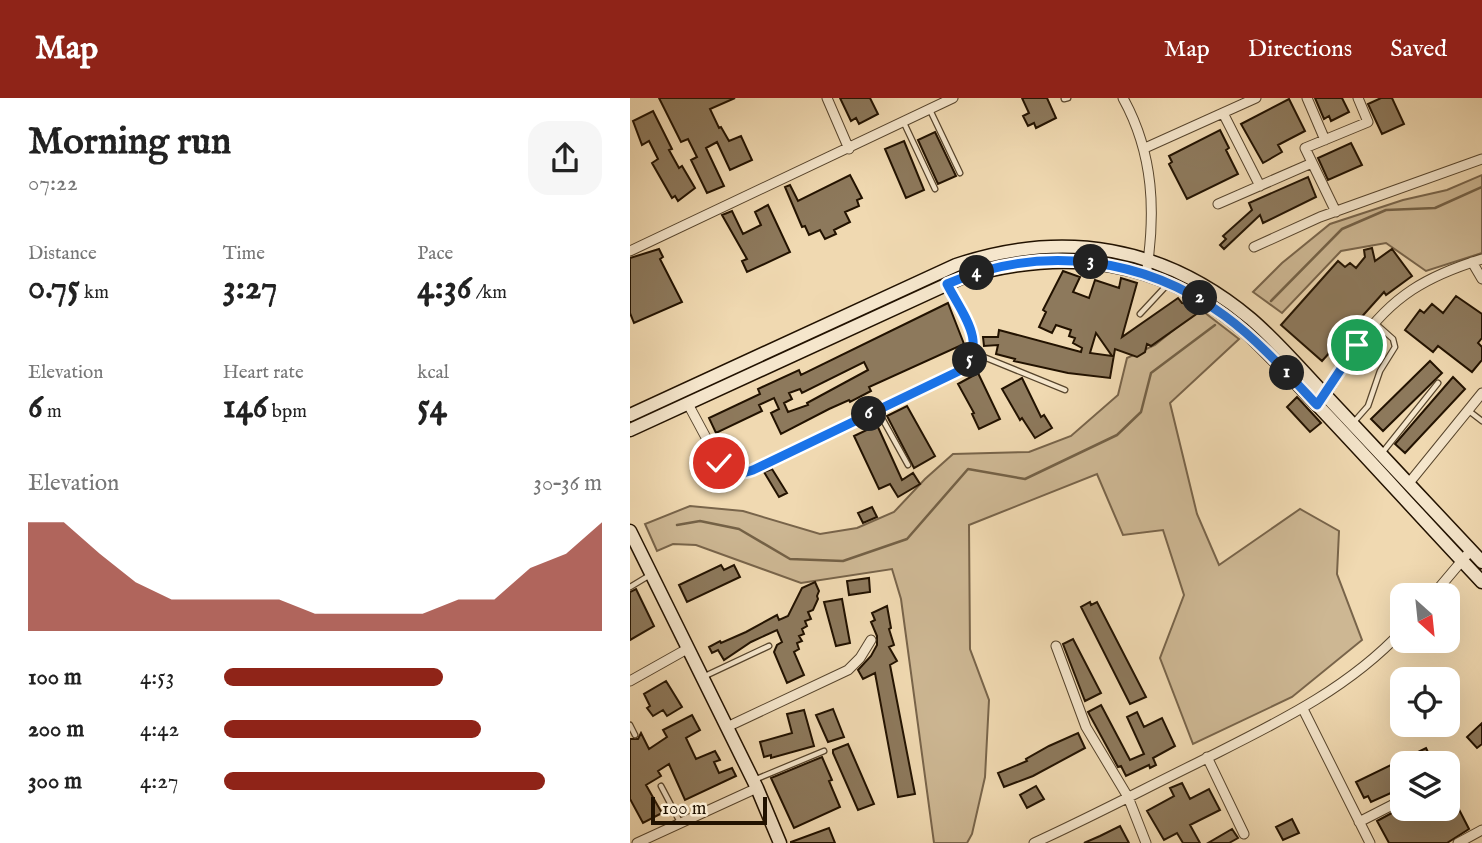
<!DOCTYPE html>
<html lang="en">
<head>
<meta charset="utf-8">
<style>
	:root { --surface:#fff; --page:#f6f6f6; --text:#222; --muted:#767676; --accent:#8f2418 }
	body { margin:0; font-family:"IM FELL English",serif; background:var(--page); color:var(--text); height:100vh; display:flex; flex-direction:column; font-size:26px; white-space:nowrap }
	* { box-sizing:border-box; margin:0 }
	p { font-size:23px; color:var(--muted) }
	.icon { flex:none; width:38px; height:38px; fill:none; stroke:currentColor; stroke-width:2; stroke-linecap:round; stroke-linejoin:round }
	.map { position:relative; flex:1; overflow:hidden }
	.drawer { display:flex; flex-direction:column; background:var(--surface); width:630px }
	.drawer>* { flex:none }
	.needle { width:46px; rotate:153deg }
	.tools { position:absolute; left:760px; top:485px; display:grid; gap:14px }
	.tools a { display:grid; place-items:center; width:70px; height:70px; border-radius:14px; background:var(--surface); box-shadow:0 7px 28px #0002; font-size:35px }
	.scale { position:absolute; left:21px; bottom:18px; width:116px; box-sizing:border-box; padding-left:7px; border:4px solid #221200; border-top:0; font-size:19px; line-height:24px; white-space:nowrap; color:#221200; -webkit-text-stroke:5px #f5e6cc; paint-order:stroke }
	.pin { position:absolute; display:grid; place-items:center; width:60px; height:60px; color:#fff; margin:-30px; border:4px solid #fff; border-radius:50%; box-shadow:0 2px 7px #0007 }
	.km { position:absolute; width:35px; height:35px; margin:-18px; border-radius:50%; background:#222; color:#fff; font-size:19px; line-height:35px; text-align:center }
	.round { display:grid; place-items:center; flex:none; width:74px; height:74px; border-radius:21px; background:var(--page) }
	.headline { display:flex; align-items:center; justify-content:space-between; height:119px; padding:0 28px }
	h1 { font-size:38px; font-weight:700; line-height:52px }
	.figures { display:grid; grid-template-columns:repeat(3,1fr); gap:10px; height:119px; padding:7px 28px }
	.figures div { display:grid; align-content:center }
	.figures b { font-size:35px; font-weight:700 }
	.figures small { font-size:19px; font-weight:400 }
	.figures p { font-size:19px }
	.chart { height:196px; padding:14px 28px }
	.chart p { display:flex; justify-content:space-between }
	.chart svg { width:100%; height:126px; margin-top:7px; fill:var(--accent); opacity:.7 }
	ul { padding:0 28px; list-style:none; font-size:23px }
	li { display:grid; grid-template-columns:112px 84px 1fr; align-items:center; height:52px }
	li i { height:18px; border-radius:9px; background:var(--accent) }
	header { display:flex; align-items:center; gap:42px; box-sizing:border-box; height:98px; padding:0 35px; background:var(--accent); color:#fff }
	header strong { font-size:33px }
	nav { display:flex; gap:38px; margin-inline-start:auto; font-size:24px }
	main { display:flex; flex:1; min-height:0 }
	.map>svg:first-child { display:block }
	.green { fill:#cdb793; stroke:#78644a; stroke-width:2 }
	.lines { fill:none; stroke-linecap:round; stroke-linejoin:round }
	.stream { stroke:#746146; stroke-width:2.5 }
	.building { fill:#8d795c; stroke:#221200; stroke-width:2; fill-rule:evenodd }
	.lane-casing { stroke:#56442c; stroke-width:7 }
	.street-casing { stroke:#56442c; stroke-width:11 }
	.secondary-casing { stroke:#221200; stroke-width:15 }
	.lane { stroke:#f5e6cc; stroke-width:4.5 }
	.street { stroke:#f5e6cc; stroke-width:9 }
	.secondary { stroke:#f5e6cc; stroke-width:12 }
	.route-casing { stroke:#fff; stroke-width:14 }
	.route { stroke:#1a73e8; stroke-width:9 }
</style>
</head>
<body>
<header>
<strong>Map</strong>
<nav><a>Map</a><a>Directions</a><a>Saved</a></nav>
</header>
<main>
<section class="drawer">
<div class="headline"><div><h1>Morning run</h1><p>07:22</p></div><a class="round"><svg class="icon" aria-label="share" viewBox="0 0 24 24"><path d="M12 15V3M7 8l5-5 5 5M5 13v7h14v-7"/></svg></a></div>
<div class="figures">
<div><p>Distance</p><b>0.75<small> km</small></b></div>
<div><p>Time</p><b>3:27</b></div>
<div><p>Pace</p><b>4:36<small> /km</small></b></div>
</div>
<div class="figures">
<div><p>Elevation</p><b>6<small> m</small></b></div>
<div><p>Heart rate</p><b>146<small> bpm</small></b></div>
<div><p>kcal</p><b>54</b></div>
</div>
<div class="chart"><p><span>Elevation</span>30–36 m</p>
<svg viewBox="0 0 160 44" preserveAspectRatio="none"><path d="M0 44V6L10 6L20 17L30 27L40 33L50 33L60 33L70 33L80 38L90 38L100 38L110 38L120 33L130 33L140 22L150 17L160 6V44z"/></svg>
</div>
<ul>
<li><b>100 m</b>4:53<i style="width:58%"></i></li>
<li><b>200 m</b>4:42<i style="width:68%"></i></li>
<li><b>300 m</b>4:27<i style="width:85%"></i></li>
</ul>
</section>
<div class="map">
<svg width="852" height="745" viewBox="0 0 852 745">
	<rect width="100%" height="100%" fill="#f0d9b1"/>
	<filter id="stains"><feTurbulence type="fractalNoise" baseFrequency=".00286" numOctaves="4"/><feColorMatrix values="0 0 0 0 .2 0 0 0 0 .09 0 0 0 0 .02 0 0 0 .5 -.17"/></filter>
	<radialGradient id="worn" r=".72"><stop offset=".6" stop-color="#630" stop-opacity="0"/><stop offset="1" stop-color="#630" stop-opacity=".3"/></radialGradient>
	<path class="green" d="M 852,77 L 852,155 L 796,173 L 756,145 L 711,153 L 652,215 L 623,194 L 652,165 L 700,126 L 773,102 L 817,92 Z
		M 570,211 L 609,241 L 540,305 L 567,416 L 589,467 L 670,411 L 709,433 L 707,476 L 732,542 L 662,599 L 563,646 L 530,560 L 554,497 L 533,432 L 493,437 L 467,376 L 339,427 L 340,551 L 359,602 L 355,679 L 342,736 L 337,745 L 304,745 L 271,501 L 262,471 L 171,485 L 66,447 L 43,446 L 27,453 L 15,426 L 60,408 L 113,413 L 190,436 L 227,430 L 264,414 L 295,381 L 323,356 L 399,354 L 441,338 L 488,297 L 497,260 L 525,247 Z"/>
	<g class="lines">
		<path class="stream" d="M 641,203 L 712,131 L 756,112 L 805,110 L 852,89
			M 47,427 L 70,423 L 109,431 L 160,461 L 213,463 L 277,441 L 338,371 L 395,381 L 487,337 L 511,314 L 521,275 L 585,227"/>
	</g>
	<path class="building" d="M 29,0 L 105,0 L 80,11 L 89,30 L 91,29 L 99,43 L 111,38 L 122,62 L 100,72 L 87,44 L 76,50 L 94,88 L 77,95 L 61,62 L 67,59 L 58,41 L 51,44 Z
		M 210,0 L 240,0 L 248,16 L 229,26 L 226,20 L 221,23 Z
		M 392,0 L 417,0 L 426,20 L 406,30 L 404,25 L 398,28 L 393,18 L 399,15 Z
		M 685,0 L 712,0 L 719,14 L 701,23 L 699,18 L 694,21 Z
		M 751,0 L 762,0 L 774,26 L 752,36 L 738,6 Z
		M 659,1 L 675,33 L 648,47 L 652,54 L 633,65 L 611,26 Z
		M 23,13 L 42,51 L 39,52 L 49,70 L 52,68 L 65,90 L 48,103 L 45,98 L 42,100 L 22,65 L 28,61 L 19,43 L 12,47 L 3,23 Z
		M 590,32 L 599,50 L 596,52 L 608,76 L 557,101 L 539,66 L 542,64 L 539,58 Z
		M 305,34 L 326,78 L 308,86 L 288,42 Z
		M 274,43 L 294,92 L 276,100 L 255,51 Z
		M 721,45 L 732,67 L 698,82 L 688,60 Z
		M 220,77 L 232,100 L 227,102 L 229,108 L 215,114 L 220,124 L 204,132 L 206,136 L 195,141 L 190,132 L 179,137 L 175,128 L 172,129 L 155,89 L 160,87 L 168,103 Z
		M 678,79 L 686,99 L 633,125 L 630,117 L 594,151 L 590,147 L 596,141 L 593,138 L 622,112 L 619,105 Z
		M 138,107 L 160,154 L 117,174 L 112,163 L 117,161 L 92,117 L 102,113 L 113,136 L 131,127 L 125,114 Z
		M 742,150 L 745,163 L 762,151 L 782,178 L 756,197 L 754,194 L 692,263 L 651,227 L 708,163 L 715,169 L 720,165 L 726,170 L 735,159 L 734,152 Z
		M 29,151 L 33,159 L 30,161 L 52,204 L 4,225 L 0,215 L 0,160 Z
		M 433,173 L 450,179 L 443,194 L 459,200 L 465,182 L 489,190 L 491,180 L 507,185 L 492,239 L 548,200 L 552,205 L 561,206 L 572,212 L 521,248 L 517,246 L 515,254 L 507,259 L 485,251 L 480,280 L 438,275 L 384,263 L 385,261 L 366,256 L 368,247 L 354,248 L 353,239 L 368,239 L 369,232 L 451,254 L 452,250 L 443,245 L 445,240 L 439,238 L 441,232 L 426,227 L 422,235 L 409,229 L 416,214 L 413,212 ZM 466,235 L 482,258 L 460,255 Z
		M 826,198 L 852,216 L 852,240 L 848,245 L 852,249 L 852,262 L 842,274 L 808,248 L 803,254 L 775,232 L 790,212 L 794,215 L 802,206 L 813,215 Z
		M 318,205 L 334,246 L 239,289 L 241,293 L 220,304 L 219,302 L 199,311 L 151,336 L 141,315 L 149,311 L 144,300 L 129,307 L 132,313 L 86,335 L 79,320 L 130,296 L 128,291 L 169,272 L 171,277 ZM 234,264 L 238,272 L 177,305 L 178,307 L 158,314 L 154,305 L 162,301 L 159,295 L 170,291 L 172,295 Z
		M 800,263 L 812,275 L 753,333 L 741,321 Z
		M 348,275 L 370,321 L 349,331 L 342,316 L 344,315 L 328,286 Z
		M 823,279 L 835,291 L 775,355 L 765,346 Z
		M 392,280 L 411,319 L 414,317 L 422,330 L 405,340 L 392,320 L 390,322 L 372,291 Z
		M 667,299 L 691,325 L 680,334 L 657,309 Z
		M 277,308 L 305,358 L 284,370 L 257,318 Z
		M 247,327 L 272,382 L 283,375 L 290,386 L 268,399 L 260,386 L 249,391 L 224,338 Z
		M 142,371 L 157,395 L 149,399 L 134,374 Z
		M 242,409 L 247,419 L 233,425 L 228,415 Z
		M 91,467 L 94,472 L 104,467 L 110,479 L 57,504 L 49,487 Z
		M 239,480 L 240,494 L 219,497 L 217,483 Z
		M 185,484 L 189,493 L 187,498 L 188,501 L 183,512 L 178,514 L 181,521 L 175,523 L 177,528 L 172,531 L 174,536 L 169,538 L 172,543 L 167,545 L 169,551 L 164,554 L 174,577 L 157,585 L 144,554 L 147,547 L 152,544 L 147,532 L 121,544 L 94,562 L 88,552 L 82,555 L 79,549 L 90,543 L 91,545 L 116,534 L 147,517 L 149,522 L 158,518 L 172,490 Z
		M 6,491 L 24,528 L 0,542 L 0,494 Z
		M 212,501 L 220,545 L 206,548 L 194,504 Z
		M 460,504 L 461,507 L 467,504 L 516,599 L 500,606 L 451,509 Z
		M 257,508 L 261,530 L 259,531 L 264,547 L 259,549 L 267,563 L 260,567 L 285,696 L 268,699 L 245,575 L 233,581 L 228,572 L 241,558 L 247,547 L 247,538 L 241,524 L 245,522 L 242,515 Z
		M 443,541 L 471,595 L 455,603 L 433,546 Z
		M 36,583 L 52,609 L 37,618 L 33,612 L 23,618 L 17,610 L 20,608 L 14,596 Z
		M 471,607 L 500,662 L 514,656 L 497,619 L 507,614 L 514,629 L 532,620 L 545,648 L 523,660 L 526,667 L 520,670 L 519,667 L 496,678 L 491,668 L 488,669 L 458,614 Z
		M 203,611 L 214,639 L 198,644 L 186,617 Z
		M 174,612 L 184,648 L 141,660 L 141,657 L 134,659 L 130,644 L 162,635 L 157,616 Z
		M 62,617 L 70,632 L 56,640 L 66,661 L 85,653 L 90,662 L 84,664 L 89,675 L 102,670 L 106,678 L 55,702 L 39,666 L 28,673 L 31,678 L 16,687 L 32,715 L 13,725 L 0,701 L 0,641 L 8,641 L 11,635 L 19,651 L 37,639 L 33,632 Z
		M 852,625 L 852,646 L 847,650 L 837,639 Z
		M 448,635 L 455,650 L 403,678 L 374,689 L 368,675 L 397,663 L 396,661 L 419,648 Z
		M 218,646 L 244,706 L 228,712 L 203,655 L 203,652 Z
		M 796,650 L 803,665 L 772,665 L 772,690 L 741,704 L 738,698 L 734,700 L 726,684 Z
		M 192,659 L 202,682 L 199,683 L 210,709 L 164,730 L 141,680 Z
		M 552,685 L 560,701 L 579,691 L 590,712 L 560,727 L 570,745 L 553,745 L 547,735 L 534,742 L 517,713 L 544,698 L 540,690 Z
		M 406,688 L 414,701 L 397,710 L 390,697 Z
		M 817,688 L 839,731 L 817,745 L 759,745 L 747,723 L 771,710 L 817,710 Z
		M 662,721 L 669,735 L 653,742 L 646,729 Z
		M 490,728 L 499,745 L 454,745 L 470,738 Z
		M 199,730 L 205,745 L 161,745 L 161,744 Z
		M 602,731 L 608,740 L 599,745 L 578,745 Z"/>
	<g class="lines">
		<g class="lane-casing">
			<path id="lane" d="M 434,1 L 438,0
				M 300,12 L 330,75
				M 274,25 L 305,91
				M 510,216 L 537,187
				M 344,255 L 435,292
				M 248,313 L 278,367
				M 839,313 L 852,323
				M 723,325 L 738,308 L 750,273 L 765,249 L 763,241 L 745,225
				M 752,355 L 808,285
				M 0,489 L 20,477
				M 73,579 L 139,548
				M 0,627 L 5,637
				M 124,682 L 194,653
				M 31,688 L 50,724"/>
		</g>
		<g class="street-casing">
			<path id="street" d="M 197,0 L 219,51
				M 493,0 C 524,56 526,115 516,177
				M 677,0 L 695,42
				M 593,15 L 630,88
				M 515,50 L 626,0
				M 588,106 L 682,65
				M 706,114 L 675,50 L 738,24 L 728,0
				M 624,149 L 690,119 L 852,61
				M 0,153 L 323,0
				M 842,164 L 852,181
				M 693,300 C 706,283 716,263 729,245 C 762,198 797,178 852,161
				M 58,306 L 94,373 L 111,376 L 123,372 L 329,273 C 361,248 331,214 317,186
				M 779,385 L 852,295
				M 803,497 L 841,452
				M 426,548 L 456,629 L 498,699 L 516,745
				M 0,583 L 57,551
				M 673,611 L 740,745
				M 97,629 L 218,572 L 230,560 L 241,542
				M 577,659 L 614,736
				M 729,724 L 772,702
				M 7,745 L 127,690
				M 404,745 C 459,720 512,692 567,665 C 640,628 715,594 772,533
				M 828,745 L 852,732"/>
		</g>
		<g class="secondary-casing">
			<path id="secondary" d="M 0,317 L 326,167 C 434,131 534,148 621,221 C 649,245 673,274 699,301 C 750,355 801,410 852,464
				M 0,332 L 331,180 C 435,149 531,160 615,233 C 642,258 667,286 693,313 C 746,369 798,427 852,484
				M 0,433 L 127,690 L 150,745"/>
		</g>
		<use href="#lane" class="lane"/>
		<use href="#street" class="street"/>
		<use href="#secondary" class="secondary"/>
	</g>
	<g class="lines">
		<g class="route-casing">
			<path id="route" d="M 89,365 C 99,378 109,377 123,372 L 329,273 C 361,248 331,214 317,186 C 409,146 514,158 595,218 C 629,243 658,276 687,307 L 727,247"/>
		</g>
		<use href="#route" class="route"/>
	</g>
	<rect width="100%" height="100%" filter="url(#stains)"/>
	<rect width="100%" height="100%" fill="url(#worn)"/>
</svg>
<div class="tools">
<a><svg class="needle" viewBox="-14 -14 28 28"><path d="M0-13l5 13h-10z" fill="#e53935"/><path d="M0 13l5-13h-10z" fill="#767676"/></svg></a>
<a><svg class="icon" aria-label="locate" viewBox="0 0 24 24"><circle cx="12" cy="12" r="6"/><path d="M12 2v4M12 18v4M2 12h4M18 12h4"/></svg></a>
<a><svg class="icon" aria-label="layers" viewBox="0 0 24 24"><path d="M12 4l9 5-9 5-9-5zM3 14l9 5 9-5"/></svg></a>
</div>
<div class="scale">100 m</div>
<div class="pin" style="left:727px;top:247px;background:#1e9e55"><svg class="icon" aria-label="arrive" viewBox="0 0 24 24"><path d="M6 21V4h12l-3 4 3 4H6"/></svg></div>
<div class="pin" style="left:89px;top:365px;background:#d93025"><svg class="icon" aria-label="check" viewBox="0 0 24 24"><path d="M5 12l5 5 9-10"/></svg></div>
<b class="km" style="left:657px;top:275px">1</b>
<b class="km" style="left:570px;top:200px">2</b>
<b class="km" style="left:461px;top:164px">3</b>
<b class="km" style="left:347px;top:175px">4</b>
<b class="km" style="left:340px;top:262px">5</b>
<b class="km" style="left:239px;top:316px">6</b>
</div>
</main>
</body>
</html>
